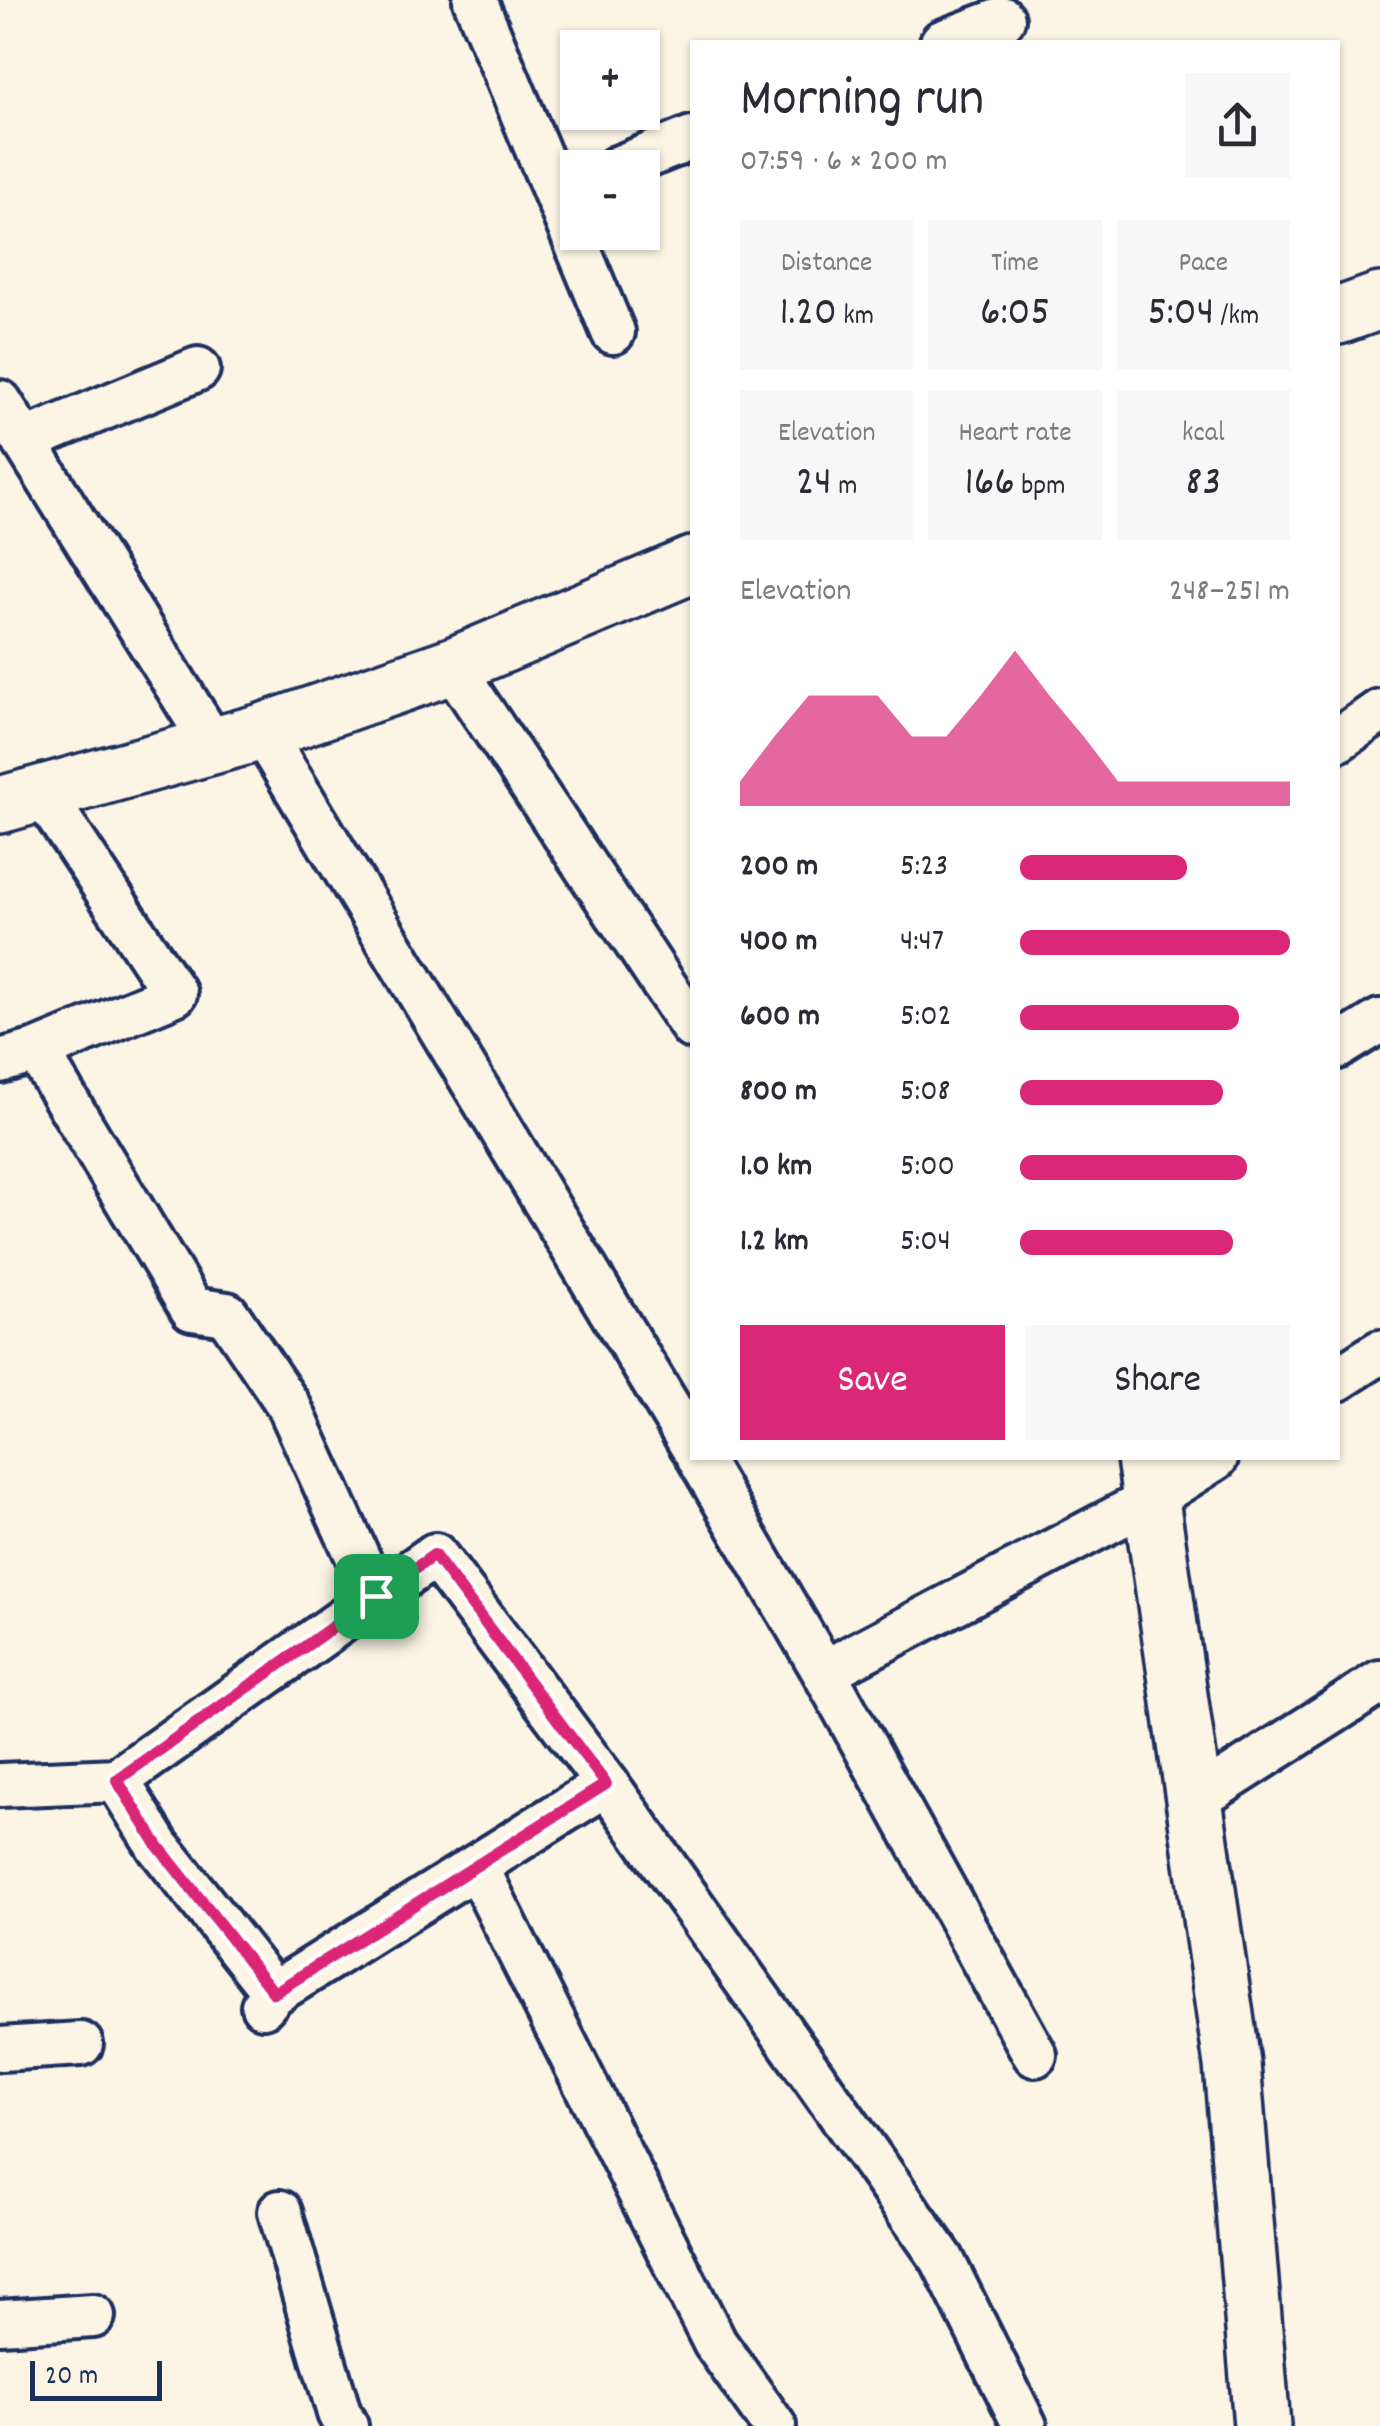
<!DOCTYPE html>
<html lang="en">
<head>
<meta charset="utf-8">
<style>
	:root { --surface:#fff; --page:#f7f7f7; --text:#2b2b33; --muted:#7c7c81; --accent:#db2777 }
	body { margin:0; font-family:Dekko,sans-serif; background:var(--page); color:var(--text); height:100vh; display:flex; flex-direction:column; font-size:38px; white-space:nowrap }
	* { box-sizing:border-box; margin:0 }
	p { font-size:32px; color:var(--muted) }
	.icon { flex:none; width:55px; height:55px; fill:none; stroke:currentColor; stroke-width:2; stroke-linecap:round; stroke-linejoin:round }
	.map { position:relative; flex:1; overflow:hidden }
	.sheet { position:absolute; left:690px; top:40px; width:650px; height:1420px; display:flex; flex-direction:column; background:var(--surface); border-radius:0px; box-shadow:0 2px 8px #0004 }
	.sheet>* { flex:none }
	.buttons { position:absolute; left:560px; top:30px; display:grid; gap:20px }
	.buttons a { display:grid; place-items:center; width:100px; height:100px; border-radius:0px; background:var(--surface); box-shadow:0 2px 8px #0004; font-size:50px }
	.scale { position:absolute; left:30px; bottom:25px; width:132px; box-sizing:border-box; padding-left:10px; border:5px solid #1b2f5e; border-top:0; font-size:28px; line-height:35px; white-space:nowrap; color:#1b2f5e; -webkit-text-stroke:8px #fcf5e5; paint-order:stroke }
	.pin { position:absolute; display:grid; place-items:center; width:85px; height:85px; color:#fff; margin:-42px; border-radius:20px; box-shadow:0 5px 15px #0006 }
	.round { display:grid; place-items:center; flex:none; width:105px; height:105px; border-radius:0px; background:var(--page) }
	.head { display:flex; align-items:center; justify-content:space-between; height:170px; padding:0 50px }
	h1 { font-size:55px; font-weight:600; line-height:75px }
	.metrics { display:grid; grid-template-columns:repeat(3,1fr); gap:15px; height:170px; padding:10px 50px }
	.metrics div { display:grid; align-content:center; border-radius:0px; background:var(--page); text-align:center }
	.metrics b { font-size:42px; font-weight:600 }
	.metrics small { font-size:28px; font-weight:400 }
	.metrics p { font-size:28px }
	.chart { height:280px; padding:20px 50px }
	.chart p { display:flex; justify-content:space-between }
	.chart svg { width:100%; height:180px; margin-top:10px; fill:var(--accent); opacity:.7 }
	.button { display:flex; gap:20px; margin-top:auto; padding:20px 50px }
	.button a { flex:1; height:115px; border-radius:0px; background:var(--accent); color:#fff; font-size:40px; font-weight:600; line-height:115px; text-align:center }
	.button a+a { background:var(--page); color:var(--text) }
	ul { padding:0 50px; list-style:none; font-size:32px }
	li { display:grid; grid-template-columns:160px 120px 1fr; align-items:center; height:75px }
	li i { height:25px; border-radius:12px; background:var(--accent) }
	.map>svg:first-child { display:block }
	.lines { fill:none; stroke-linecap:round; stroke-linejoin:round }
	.street-casing { stroke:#1b2f5e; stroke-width:50 }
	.secondary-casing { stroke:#1b2f5e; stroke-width:62 }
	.street { stroke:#fcf5e5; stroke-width:42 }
	.secondary { stroke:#fcf5e5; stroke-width:55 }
	.route-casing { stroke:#fff; stroke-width:20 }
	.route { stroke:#db2777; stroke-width:12 }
</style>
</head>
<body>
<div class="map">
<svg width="1380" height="2426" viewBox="0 0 1380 2426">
	<rect width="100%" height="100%" fill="#fcf5e5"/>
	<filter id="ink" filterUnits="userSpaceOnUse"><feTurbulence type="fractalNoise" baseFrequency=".01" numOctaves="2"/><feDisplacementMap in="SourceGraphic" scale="20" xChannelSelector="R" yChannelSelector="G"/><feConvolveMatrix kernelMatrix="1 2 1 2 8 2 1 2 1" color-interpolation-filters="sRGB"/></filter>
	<g filter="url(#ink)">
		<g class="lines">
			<g class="street-casing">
				<path id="street" d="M 475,0 L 613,332
					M 942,42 L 1003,19
					M 617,168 L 692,138
					M 0,402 L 214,746
					M 24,441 L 198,369
					M 452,666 L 692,1027
					M 262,732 L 692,1446
					M 1338,740 L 1380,711
					M 1338,1047 L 1380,1021
					M 37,1051 L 192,1309 L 227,1314 L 289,1406 L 376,1597
					M 0,1061 L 37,1051 L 175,994 L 42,793
					M 1338,1379 L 1380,1352
					M 699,1458 L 824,1672 L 1035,2055
					M 824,1672 L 1150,1500 L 1216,1458
					M 117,1780 L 435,1555 L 607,1784 L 942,2259 L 1025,2426
					M 0,1785 L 117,1780 L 158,1846 L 274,1993
					M 1194,1801 L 1380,1682
					M 476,1866 L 715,2343 L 774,2426
					M 263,2006 L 274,1993 L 607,1784
					M 0,2049 L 81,2044
					M 280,2212 L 339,2413 L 346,2426
					M 0,2322 L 93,2316"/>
			</g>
			<g class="secondary-casing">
				<path id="secondary" d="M 1338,316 L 1380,301
					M 0,805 L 262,732 L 452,666 L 692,565
					M 1145,1458 L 1232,2064 L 1262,2426"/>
			</g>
			<use href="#street" class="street"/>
			<use href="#secondary" class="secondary"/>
		</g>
	</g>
	<g class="lines" filter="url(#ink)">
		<g class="route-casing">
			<path id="route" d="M 434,1555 L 606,1784 L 274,1993 L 158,1846 L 117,1780 Z"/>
		</g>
		<use href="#route" class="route"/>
	</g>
</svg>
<div class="buttons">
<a>+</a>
<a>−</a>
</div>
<div class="scale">20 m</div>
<div class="pin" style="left:376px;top:1596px;background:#1e9e55"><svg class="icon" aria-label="arrive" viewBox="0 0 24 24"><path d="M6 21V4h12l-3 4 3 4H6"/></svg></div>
<section class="sheet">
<div class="head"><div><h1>Morning run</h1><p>07:59 · 6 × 200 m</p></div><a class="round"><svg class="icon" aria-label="share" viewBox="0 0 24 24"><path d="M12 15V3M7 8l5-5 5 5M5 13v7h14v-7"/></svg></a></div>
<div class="metrics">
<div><p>Distance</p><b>1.20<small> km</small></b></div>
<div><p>Time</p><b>6:05</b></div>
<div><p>Pace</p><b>5:04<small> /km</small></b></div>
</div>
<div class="metrics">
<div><p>Elevation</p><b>24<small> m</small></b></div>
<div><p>Heart rate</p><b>166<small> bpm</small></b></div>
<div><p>kcal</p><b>83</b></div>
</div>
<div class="chart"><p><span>Elevation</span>248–251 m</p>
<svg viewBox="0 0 160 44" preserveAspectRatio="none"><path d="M0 44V38L10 27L20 17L30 17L40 17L50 27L60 27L70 17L80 6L90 17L100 27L110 38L120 38L130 38L140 38L150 38L160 38V44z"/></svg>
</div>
<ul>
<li><b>200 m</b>5:23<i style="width:62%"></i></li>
<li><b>400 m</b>4:47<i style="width:100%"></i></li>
<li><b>600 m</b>5:02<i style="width:81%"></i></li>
<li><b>800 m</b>5:08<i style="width:75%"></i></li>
<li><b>1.0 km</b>5:00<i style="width:84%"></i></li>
<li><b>1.2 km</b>5:04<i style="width:79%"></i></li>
</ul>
<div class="button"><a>Save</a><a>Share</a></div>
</section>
</div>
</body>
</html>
